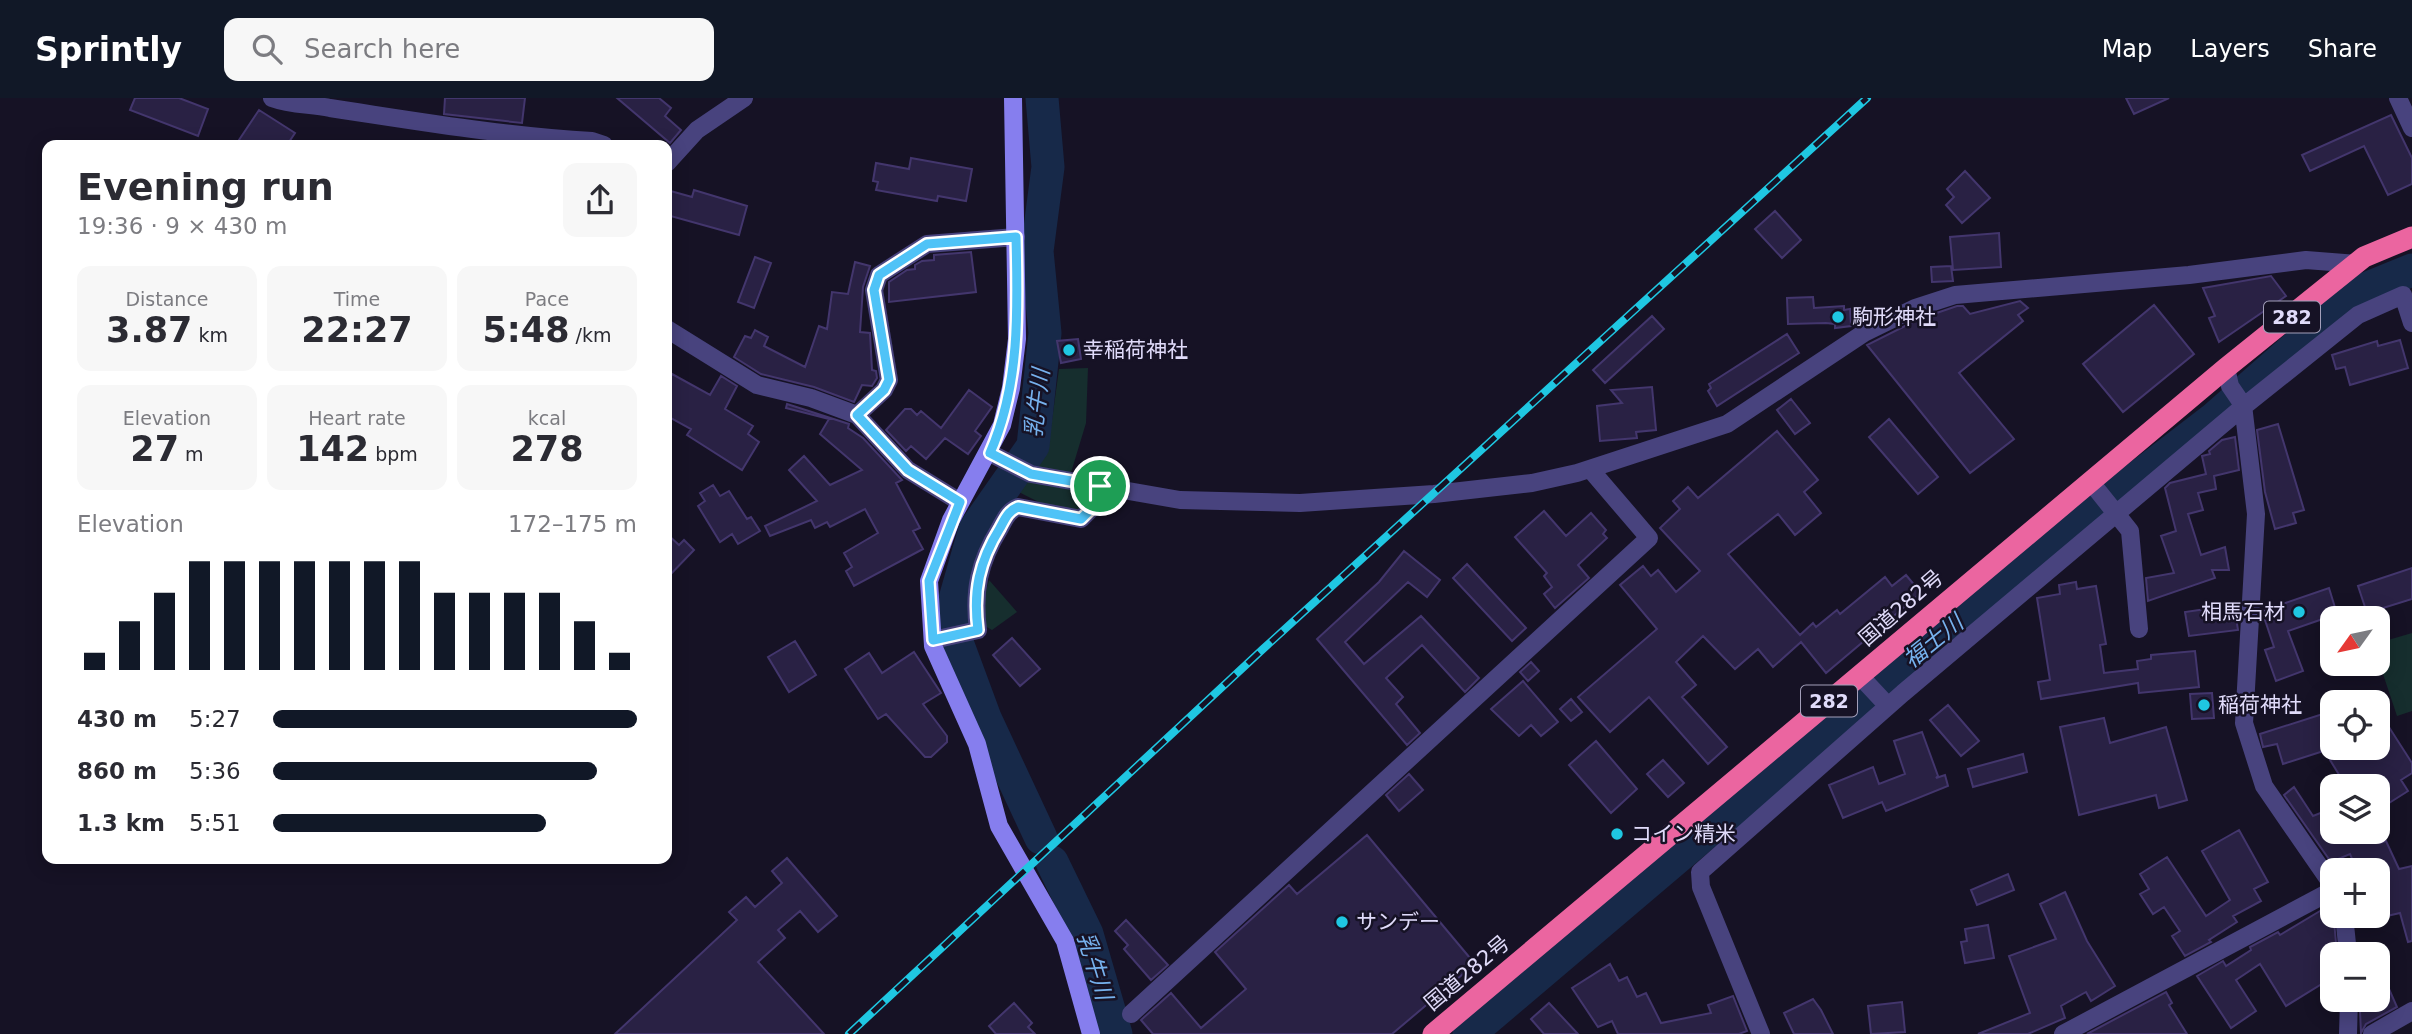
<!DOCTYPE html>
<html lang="en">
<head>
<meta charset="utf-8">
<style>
	:root { --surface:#fff; --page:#f7f7f7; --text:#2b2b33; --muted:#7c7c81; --accent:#111827 }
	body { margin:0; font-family:"DejaVu Sans","Noto Sans JP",sans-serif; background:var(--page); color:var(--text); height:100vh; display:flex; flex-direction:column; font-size:26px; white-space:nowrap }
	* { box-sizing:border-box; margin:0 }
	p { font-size:23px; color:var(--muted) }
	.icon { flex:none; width:38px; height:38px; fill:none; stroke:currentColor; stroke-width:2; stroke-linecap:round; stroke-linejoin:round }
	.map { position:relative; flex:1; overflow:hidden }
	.sheet { position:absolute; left:42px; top:42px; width:630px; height:724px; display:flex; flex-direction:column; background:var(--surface); border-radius:14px; box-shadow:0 4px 18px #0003 }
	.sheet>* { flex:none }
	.needle { width:46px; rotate:237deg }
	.buttons { position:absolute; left:2320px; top:508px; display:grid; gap:14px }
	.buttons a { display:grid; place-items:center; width:70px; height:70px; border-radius:14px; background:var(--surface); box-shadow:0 4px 18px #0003; font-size:35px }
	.pin { position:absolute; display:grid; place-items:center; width:60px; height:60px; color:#fff; margin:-30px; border:4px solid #fff; border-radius:50%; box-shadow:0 2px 7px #0007 }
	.round { display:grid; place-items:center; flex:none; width:74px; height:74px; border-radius:14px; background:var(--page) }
	.head { display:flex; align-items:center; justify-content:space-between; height:119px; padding:0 35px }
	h1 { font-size:38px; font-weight:700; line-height:52px }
	.figures { display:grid; grid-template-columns:repeat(3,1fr); gap:10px; height:119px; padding:7px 35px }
	.figures div { display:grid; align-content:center; border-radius:14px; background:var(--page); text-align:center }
	.figures b { font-size:35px; font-weight:700 }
	.figures small { font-size:19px; font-weight:400 }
	.figures p { font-size:19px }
	.chart { height:196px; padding:14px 35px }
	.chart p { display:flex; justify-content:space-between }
	.chart svg { width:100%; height:126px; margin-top:7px; stroke:var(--accent); stroke-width:6 }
	ul { padding:0 35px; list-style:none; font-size:23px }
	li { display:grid; grid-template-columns:112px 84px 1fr; align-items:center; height:52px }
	li i { height:18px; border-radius:9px; background:var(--accent) }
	header { display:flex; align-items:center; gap:42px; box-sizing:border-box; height:98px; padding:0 35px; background:var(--accent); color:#fff }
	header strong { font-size:33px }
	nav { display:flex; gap:38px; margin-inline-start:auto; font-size:24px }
	.search { width:490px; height:63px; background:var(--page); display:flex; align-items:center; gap:18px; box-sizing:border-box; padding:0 24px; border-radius:14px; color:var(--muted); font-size:26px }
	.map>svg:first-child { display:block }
	.green { fill:#162e2e }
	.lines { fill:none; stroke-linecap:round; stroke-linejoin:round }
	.river { stroke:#172949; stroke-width:33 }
	.building { fill:#292144; stroke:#43366d; stroke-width:2 }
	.street { stroke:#48437e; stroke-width:18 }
	.secondary { stroke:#867eee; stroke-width:18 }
	.highway { stroke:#eb65a0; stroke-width:21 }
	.rail-casing { stroke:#1fc7e2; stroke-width:8 }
	.rail { stroke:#161225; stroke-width:5; stroke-dasharray:16; stroke-linecap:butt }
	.route-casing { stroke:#fff; stroke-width:14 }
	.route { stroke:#4fc3f7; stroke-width:9 }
	.poi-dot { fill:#1fc7e2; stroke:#161225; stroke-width:2.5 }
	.labels { text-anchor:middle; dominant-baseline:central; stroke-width:5; stroke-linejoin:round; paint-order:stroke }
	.shield { fill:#161225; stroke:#a39fba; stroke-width:2 }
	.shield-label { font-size:19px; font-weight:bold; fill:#e0dbfa }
	.poi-label { font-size:21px; fill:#e0dbfa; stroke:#161225; text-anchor:start }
	.street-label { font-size:21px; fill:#e0dbfa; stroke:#161225 }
	.water-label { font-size:23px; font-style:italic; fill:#76b1ed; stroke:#161225 }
</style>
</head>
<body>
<header>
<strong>Sprintly</strong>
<div class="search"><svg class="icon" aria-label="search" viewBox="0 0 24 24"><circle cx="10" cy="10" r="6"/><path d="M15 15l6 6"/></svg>Search here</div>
<nav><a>Map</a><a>Layers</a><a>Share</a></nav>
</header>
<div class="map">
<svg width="2412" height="936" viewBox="0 0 2412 936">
	<rect width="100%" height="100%" fill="#161225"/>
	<path class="green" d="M 1088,270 L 1086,325 L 1070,378 L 1035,371 L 1049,344 L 1059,271 Z
		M 1028,381 L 1093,395 L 1092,409 C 1064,418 1044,407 1019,394 Z
		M 989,482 L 1017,514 L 992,532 L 978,524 Z
		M 2412,535 L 2412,613 L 2397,618 L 2378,561 L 2378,545 Z"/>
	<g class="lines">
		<path class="river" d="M 1041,740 L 985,620 L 958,547 L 953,508 L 975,431 L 1033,348 L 1045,235 L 1037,153 L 1048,69 L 1042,0
			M 1052,764 L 1087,836 L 1116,936
			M 1469,936 L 1879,588 L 2077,426 L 2216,319 L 2358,194 L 2412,172"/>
	</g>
	<path class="building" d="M 135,0 L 179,0 L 208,11 L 198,38 L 130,12 Z
		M 445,0 L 525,0 L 522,25 L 444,16 Z
		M 617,0 L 659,0 L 671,10 L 665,18 L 681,32 L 670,45 Z
		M 2126,0 L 2169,0 L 2134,16 Z
		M 259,12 L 295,35 L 287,47 L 247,47 L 239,42 Z
		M 2391,17 L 2412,60 L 2412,86 L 2388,97 L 2364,48 L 2310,73 L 2302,57 Z
		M 911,60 L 972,71 L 966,103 L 938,98 L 937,103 L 876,92 L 878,84 L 873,83 L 876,65 L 909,71 Z
		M 1965,73 L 1990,100 L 1962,125 L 1946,107 L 1954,99 L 1947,91 Z
		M 667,92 L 692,99 L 694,92 L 747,108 L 739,137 L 667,117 Z
		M 1775,113 L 1801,142 L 1782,160 L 1755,131 Z
		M 1999,135 L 2001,169 L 1953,172 L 1950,139 Z
		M 971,154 L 976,194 L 889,204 L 889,184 L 907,172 L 915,171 L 915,167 L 922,163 L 934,162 L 934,157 Z
		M 755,159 L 771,165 L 754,210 L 738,204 Z
		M 855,164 L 870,168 L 863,189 L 860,234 L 870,235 L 872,272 L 876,273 L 877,280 L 872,288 L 862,287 L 854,304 L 814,289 L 761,276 L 734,259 L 745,238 L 751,240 L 755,232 L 768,239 L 764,248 L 805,269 L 819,228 L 827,231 L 832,194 L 848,196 Z
		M 1951,168 L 1953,183 L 1932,184 L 1931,169 Z
		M 2271,178 L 2286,198 L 2219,244 L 2209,220 L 2215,218 L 2203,190 Z
		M 1813,199 L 1814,210 L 1844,208 L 1844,212 L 1850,211 L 1851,228 L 1835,230 L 1835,226 L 1826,225 L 1788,226 L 1787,200 Z
		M 2020,203 L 2028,210 L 2018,217 L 2023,223 L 1959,275 L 2014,341 L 1970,375 L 1867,247 L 1919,221 L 1957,208 L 1963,208 L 1970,216 Z
		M 2154,207 L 2194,256 L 2123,314 L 2083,266 Z
		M 1652,218 L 1664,231 L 1605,285 L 1593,272 Z
		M 1787,236 L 1799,255 L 1717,308 L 1708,293 L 1711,290 L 1709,286 Z
		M 1078,241 L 1081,261 L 1061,265 L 1057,243 Z
		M 2400,242 L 2408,270 L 2350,287 L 2345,269 L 2336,271 L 2332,257 L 2377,243 L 2378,248 Z
		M 672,276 L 710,297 L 721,278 L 737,288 L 725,311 L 753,328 L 748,336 L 759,344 L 742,372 L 687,337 L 691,331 L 667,318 L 667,286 Z
		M 1652,289 L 1656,332 L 1636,334 L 1637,340 L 1600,343 L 1597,308 L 1622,305 L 1611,292 Z
		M 969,292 L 992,309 L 975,333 L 981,338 L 968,356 L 945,340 L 926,361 L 911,348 L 906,353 L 886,332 L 905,311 L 911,311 L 917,317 L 921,313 L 941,330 Z
		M 1791,301 L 1810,325 L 1795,336 L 1777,312 Z
		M 787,306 L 849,326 L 848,330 L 863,340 L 902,382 L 896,385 L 920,430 L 913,433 L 923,451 L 854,488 L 846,473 L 852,469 L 844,455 L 878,435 L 865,411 L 830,429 L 827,424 L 815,430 L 811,422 L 770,438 L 765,428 L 817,403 L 789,372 L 804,358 L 830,387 L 862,372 L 820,336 L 829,321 L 786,310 Z
		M 1889,321 L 1938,379 L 1918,396 L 1869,339 Z
		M 2278,326 L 2304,412 L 2293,415 L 2296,425 L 2275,431 L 2265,394 L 2257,332 Z
		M 1777,333 L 1818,382 L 1804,394 L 1821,415 L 1795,437 L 1778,416 L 1728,456 L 1800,537 L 1813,525 L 1816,529 L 1837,512 L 1840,516 L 1885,479 L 1892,488 L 1906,477 L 1921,495 L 1826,575 L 1801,544 L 1773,569 L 1758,551 L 1735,571 L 1703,538 L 1676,564 L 1696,587 L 1682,599 L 1727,649 L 1708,666 L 1649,599 L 1610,634 L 1578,599 L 1657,531 L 1620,487 L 1643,468 L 1651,478 L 1658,472 L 1676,494 L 1700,473 L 1660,430 L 1680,411 L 1673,403 L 1688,389 L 1698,400 Z
		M 2235,339 L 2239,372 L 2214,378 L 2216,391 L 2198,395 L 2203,412 L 2188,416 L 2201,457 L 2225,449 L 2229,472 L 2212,472 L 2215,480 L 2148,503 L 2146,480 L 2174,475 L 2161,438 L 2176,433 L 2165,390 L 2170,385 L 2206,376 L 2202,358 L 2210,356 L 2209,353 L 2222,342 Z
		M 713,387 L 720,398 L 729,393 L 747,421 L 751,419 L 760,433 L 738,446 L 732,436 L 720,444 L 698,408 L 705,403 L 700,395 Z
		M 1544,413 L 1566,438 L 1591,415 L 1606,432 L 1603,436 L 1607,440 L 1578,467 L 1589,480 L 1555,510 L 1544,496 L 1552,489 L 1544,478 L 1547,475 L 1515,439 Z
		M 667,436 L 679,447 L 684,442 L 694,452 L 667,480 Z
		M 1404,453 L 1440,482 L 1427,499 L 1408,484 L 1345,544 L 1364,566 L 1421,518 L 1479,580 L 1465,594 L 1422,547 L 1386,580 L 1403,599 L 1396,606 L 1420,635 L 1407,647 L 1317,541 L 1379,484 Z
		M 1467,466 L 1526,530 L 1512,543 L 1453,480 Z
		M 2412,470 L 2412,501 L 2367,515 L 2358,488 Z
		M 2076,484 L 2077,491 L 2096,488 L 2106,546 L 2100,547 L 2104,575 L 2138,571 L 2137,563 L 2151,561 L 2151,557 L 2195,553 L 2199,589 L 2139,595 L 2138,585 L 2041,601 L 2038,584 L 2050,582 L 2037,500 L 2060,496 L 2059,487 Z
		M 2329,490 L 2337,516 L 2288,533 L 2303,573 L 2276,583 L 2265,552 L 2274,549 L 2262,513 Z
		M 2234,507 L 2238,532 L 2189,538 L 2185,514 Z
		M 1012,540 L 1040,571 L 1020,588 L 993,557 Z
		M 795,543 L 816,577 L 789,594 L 768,559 Z
		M 914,554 L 941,595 L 923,606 L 947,638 L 947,644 L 931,659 L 925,659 L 886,616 L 878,621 L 845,571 L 869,555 L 882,575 Z
		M 1531,564 L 1539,573 L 1528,583 L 1520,574 Z
		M 1523,583 L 1558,624 L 1541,638 L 1531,627 L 1519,638 L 1491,611 Z
		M 2212,595 L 2214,620 L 2192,621 L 2190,596 Z
		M 1571,601 L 1582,614 L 1571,623 L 1560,611 Z
		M 1948,607 L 1979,643 L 1961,658 L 1930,622 Z
		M 2378,612 L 2412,665 L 2412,675 L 2401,682 L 2408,693 L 2378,712 L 2378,688 L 2346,688 L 2330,662 L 2347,649 L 2378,649 Z
		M 2329,614 L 2333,625 L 2333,650 L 2283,666 L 2277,646 L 2263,649 L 2260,636 Z
		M 2104,620 L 2110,645 L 2166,629 L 2187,702 L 2159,710 L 2156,697 L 2079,717 L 2060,629 Z
		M 1922,634 L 1938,678 L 1936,680 L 1945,677 L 1948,688 L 1886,713 L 1882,704 L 1843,720 L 1829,687 L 1873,669 L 1879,686 L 1905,676 L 1894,643 Z
		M 1596,643 L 1637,691 L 1611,715 L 1569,667 Z
		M 2023,656 L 2027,674 L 1973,689 L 1968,671 Z
		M 1663,662 L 1684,685 L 1668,699 L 1647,676 Z
		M 1409,676 L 1423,692 L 1399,713 L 1386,697 Z
		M 2294,689 L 2313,718 L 2333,710 L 2333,733 L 2374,733 L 2380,745 L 2386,743 L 2399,771 L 2412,768 L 2412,843 L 2408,844 L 2400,815 L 2387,818 L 2378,772 L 2357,772 L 2350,756 L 2331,764 L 2284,697 Z
		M 2239,732 L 2268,784 L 2254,791 L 2261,803 L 2233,818 L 2237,824 L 2209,842 L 2211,844 L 2185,858 L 2172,838 L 2180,833 L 2164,809 L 2153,816 L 2140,796 L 2149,791 L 2140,776 L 2167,759 L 2206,818 L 2230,802 L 2202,753 Z
		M 1367,737 L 1475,866 L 1392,936 L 1153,936 L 1141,922 L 1171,895 L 1201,930 L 1246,891 L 1215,854 L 1289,787 L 1297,796 Z
		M 787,760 L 837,818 L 818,834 L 800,813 L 778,832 L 785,840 L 758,864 L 824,936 L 615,936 L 737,822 L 729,814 L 746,799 L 755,809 L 782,785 L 772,773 Z
		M 2008,776 L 2014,792 L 1977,807 L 1971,792 Z
		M 2065,794 L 2087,843 L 2115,888 L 2091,903 L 2086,894 L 2061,908 L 2065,920 L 2028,936 L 1978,936 L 2030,915 L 2009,858 L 2056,841 L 2040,806 Z
		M 2330,807 L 2333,812 L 2337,856 L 2333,856 L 2333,879 L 2286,908 L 2260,866 L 2236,882 L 2256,913 L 2231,930 L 2197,878 L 2223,863 L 2226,868 L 2251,852 L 2250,849 L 2278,834 L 2280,837 Z
		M 1126,822 L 1168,867 L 1151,882 L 1124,851 L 1128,847 L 1115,833 Z
		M 1988,827 L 1994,860 L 1965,865 L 1961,844 L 1967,843 L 1965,831 Z
		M 1610,866 L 1619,883 L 1627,879 L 1637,899 L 1646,895 L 1661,925 L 1711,915 L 1708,907 L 1733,898 L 1747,933 L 1739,936 L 1618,936 L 1612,923 L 1598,929 L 1572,890 Z
		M 2378,866 L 2397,909 L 2366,926 L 2361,935 L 2360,913 L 2373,910 L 2369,901 L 2378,901 Z
		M 2166,894 L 2172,905 L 2169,907 L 2187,936 L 2087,936 Z
		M 1813,901 L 1821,912 L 1833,936 L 1794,936 L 1784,915 Z
		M 1902,904 L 1905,934 L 1871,936 L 1868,908 Z
		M 1014,905 L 1032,925 L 1028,929 L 1035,936 L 996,936 L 989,928 Z
		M 1549,905 L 1578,936 L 1544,936 L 1531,921 Z"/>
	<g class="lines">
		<path class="street" d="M 272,0 C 291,7 310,6 330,10 C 417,23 504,38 592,43 L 604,47
			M 2398,0 L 2412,30
			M 667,65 L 697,32 L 744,0
			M 667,231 L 757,287 L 811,300 L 857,317 L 908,372 L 960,404
			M 2226,270 L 2230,288 L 2243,307 L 2256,416 L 2244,625 L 2264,688 L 2333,788
			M 857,317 L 884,292 L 889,282 L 874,192 L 879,177 L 927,146 L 1016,139
			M 990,355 L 1031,376 L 1180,402 L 1300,405 L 1434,396 L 1532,385 L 1577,375 L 1727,326 L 1864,235 L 1915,210 L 1955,197 L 2189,177 L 2306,162 L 2357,166
			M 2090,383 L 2130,433 L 2139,531
			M 933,542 L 978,532 C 973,493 979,464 1000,430 C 1005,421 1008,413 1018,409 L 1081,421 L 1094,408 L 1100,388
			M 1859,577 L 1888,608
			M 2344,817 L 2348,856
			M 1131,916 L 1649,440 L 1590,371
			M 1761,936 L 1701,789 L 1700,774 L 1903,595 L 2243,309 L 2358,217 L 2403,197 L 2412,225
			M 2063,936 L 2333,792
			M 2348,936 L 2349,901
			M 2372,936 L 2412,913"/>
		<path class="secondary" d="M 1013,0 L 1017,241 L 1011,290 L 1002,327 L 951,422 L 929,483 L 933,548 L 977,646 L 999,728 L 1065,843 L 1091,936"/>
		<path class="highway" d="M 1433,936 L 2226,270 L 2364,159 L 2412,139"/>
		<g class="rail-casing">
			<path id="rail" d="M 849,936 L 1263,551 L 1867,0"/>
		</g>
		<use href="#rail" class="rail"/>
	</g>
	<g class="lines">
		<g class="route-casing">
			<path id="route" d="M 1016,139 C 1018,212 1020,287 990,355 L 1031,376 L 1100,388 L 1094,408 L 1081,421 L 1018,409 C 1008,413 1005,421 1000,430 C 979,464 973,493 978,532 L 933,542 L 929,483 L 960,404 L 908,372 L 857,317 L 884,292 L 889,282 L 874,192 L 879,177 L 927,146 Z"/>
		</g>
		<use href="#route" class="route"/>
	</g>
	<g class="poi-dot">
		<circle cx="1838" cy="219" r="7"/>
		<circle cx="1069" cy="252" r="7"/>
		<circle cx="2299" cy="514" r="7"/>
		<circle cx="2204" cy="607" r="7"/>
		<circle cx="1617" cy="736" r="7"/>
		<circle cx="1342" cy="824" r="7"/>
	</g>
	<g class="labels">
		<g class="shield">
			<rect x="2264" y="203.5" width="56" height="31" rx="5"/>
			<rect x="1801" y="587.5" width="56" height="31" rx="5"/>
		</g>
		<g class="shield-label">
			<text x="2292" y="219">282</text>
			<text x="1829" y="603">282</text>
		</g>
		<g class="poi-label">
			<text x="1852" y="219">駒形神社</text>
			<text x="1083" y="252">幸稲荷神社</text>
			<text x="2285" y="514" text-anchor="end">相馬石材</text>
			<text x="2218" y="607">稲荷神社</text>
			<text x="1631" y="736">コイン精米</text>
			<text x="1356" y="824">サンデー</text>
		</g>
		<g class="street-label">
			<text transform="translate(1901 510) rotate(-41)">国道282号</text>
			<text transform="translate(1467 875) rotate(-40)">国道282号</text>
		</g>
		<g class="water-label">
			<text transform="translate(1037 305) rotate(-83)">乳牛川</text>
			<text transform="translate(1933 543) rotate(-39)">福士川</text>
			<text transform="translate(1095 868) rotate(73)">乳牛川</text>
		</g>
	</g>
</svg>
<div class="buttons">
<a><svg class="needle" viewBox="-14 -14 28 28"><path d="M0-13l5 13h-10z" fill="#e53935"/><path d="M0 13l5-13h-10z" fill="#7c7c81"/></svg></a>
<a><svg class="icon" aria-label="locate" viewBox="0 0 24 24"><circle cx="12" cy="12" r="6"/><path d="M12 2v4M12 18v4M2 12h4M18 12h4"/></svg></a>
<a><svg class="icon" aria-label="layers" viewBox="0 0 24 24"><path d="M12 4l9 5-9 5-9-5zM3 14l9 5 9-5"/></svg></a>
<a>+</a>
<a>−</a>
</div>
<div class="pin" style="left:1100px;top:388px;background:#1e9e55"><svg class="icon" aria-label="arrive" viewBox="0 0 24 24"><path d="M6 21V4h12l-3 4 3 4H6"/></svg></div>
<section class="sheet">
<div class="head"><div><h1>Evening run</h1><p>19:36 · 9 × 430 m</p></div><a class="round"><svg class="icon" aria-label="share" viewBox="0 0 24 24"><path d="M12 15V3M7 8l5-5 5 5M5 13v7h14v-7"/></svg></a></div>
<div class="figures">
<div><p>Distance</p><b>3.87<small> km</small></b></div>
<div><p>Time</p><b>22:27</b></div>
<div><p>Pace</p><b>5:48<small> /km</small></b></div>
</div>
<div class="figures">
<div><p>Elevation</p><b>27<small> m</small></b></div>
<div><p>Heart rate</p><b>142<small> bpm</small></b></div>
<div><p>kcal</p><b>278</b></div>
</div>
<div class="chart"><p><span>Elevation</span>172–175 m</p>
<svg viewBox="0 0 160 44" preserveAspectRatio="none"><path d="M5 44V38M15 44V27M25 44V17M35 44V6M45 44V6M55 44V6M65 44V6M75 44V6M85 44V6M95 44V6M105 44V17M115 44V17M125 44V17M135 44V17M145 44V27M155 44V38"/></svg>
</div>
<ul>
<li><b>430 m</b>5:27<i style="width:100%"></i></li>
<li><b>860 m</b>5:36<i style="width:89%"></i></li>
<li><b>1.3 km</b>5:51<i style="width:75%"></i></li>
</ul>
</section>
</div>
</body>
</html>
